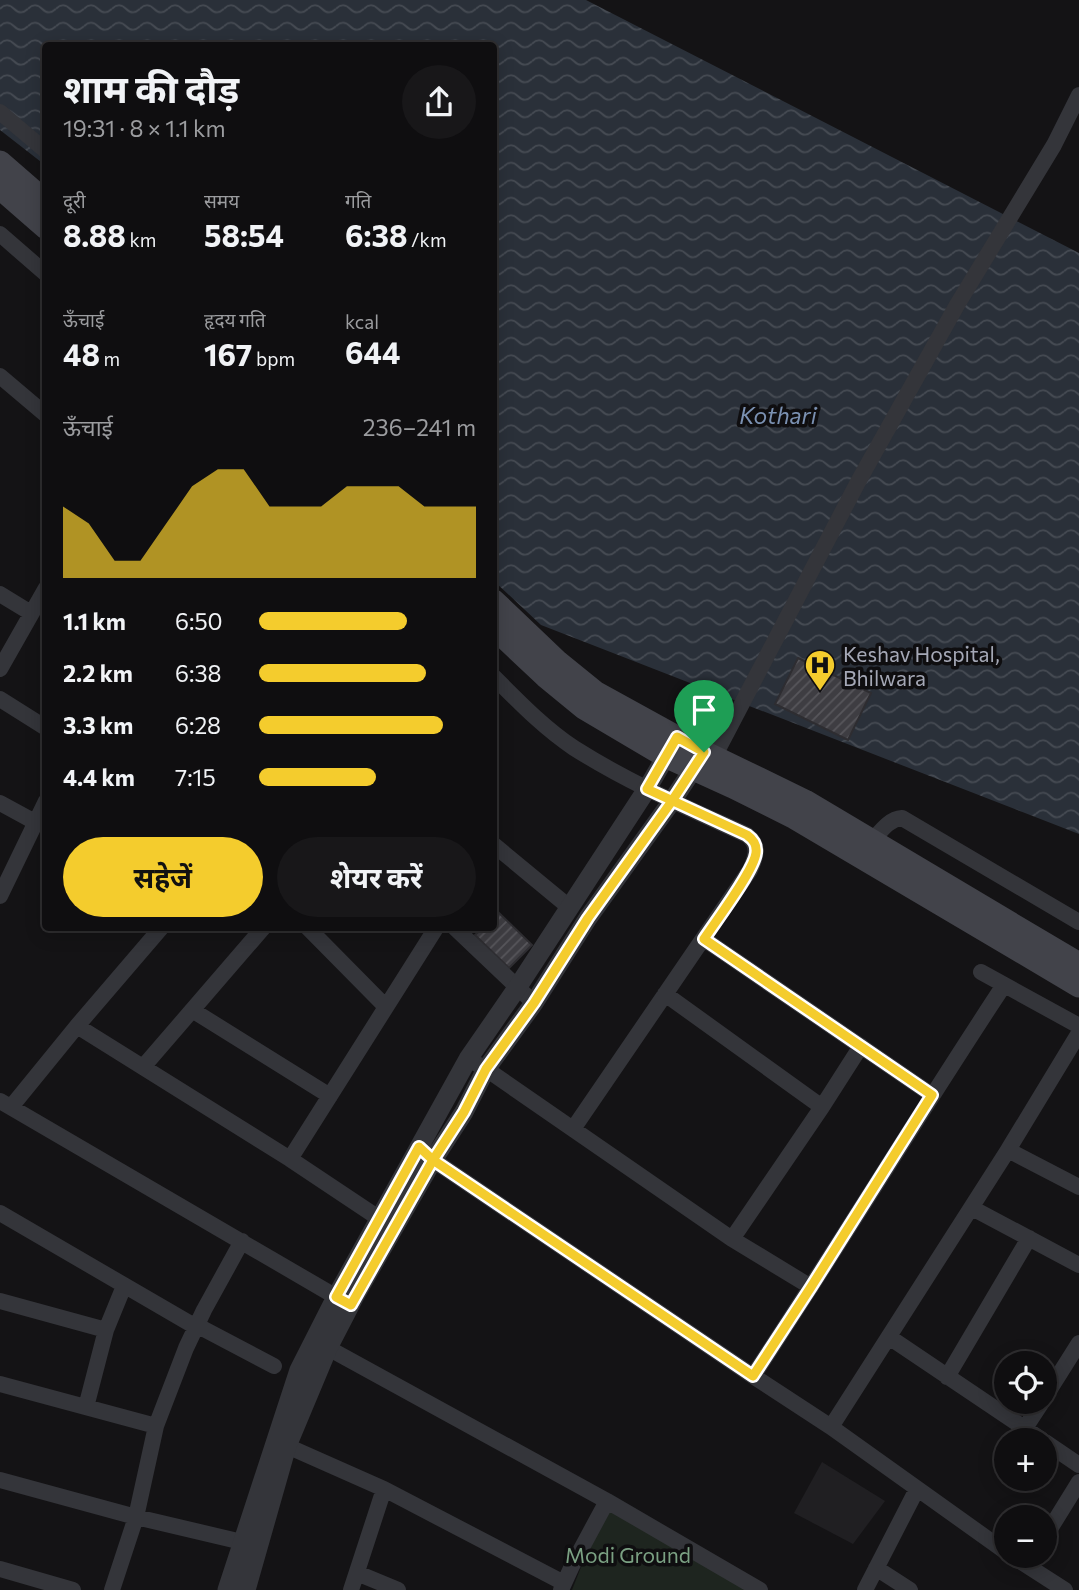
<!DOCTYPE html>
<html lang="hi">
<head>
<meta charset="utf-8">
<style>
	:root { --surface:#0f0e10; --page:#181719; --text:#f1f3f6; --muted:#9b9c9f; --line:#2f2e30; --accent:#f4cc2d }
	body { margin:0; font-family:Commissioner,"Noto Sans Devanagari",sans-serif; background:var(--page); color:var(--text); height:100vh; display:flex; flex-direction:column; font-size:26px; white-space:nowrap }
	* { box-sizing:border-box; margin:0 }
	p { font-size:23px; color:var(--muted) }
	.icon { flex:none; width:38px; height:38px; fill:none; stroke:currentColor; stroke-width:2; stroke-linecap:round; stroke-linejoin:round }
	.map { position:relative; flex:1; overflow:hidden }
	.side { position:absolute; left:42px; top:42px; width:455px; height:889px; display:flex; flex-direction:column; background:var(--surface); border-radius:7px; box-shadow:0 4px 18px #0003,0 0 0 2px var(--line) }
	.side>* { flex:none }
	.fabs { position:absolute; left:994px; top:1351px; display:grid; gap:14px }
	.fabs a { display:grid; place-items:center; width:63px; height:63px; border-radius:50%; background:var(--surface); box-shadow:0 4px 18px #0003,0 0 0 2px var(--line); font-size:35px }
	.pin { position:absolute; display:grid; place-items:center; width:60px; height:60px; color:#fff; margin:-72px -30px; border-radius:50% 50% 50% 0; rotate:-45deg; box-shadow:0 0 7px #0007 }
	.pin .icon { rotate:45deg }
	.round { display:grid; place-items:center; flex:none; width:74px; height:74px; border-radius:37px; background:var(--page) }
	.headline { display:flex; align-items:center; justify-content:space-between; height:119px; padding:0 21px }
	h1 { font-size:38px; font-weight:700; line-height:52px }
	.metrics { display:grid; grid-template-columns:repeat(3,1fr); gap:10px; height:119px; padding:7px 21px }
	.metrics div { display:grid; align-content:center }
	.metrics b { font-size:30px; font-weight:700 }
	.metrics small { font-size:19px; font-weight:400 }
	.metrics p { font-size:19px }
	.chart { height:196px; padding:14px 21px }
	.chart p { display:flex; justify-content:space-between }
	.chart svg { width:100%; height:126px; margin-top:7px; fill:var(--accent); opacity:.7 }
	.cta { display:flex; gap:14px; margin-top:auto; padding:14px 21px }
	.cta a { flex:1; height:80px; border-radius:42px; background:var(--accent); color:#111; font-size:28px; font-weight:700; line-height:80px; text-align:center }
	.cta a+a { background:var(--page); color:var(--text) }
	ul { padding:0 21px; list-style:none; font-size:23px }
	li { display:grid; grid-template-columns:112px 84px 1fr; align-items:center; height:52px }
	li i { height:18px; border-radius:9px; background:var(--accent) }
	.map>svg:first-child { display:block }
	.built { fill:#201f22 }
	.green { fill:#1e251f }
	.water { fill:url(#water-waves) }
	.building { fill:url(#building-hatch); stroke:#2e2d31; stroke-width:2 }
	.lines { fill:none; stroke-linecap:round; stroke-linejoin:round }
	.minor { stroke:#34353a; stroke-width:16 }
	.tertiary { stroke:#34353a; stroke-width:19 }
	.secondary { stroke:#42434a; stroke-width:23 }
	.route-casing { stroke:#fff; stroke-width:14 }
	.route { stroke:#f4cc2d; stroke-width:9 }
	.labels { text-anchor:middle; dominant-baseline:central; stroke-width:7; stroke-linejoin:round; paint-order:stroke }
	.poi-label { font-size:21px; fill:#a5a8b6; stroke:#0f0e10; text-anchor:start }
	.park-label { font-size:21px; fill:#7ba183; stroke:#0f0e10 }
	.water-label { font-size:23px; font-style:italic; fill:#7b91b2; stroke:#0f0e10 }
</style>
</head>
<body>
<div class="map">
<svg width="1079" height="1590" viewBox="0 0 1079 1590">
	<defs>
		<pattern id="water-waves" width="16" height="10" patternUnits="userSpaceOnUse" patternTransform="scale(1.75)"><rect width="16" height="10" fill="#2a3039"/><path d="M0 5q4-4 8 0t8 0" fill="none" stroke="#464b53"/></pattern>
		<pattern id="building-hatch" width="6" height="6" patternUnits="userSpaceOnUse" patternTransform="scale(1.75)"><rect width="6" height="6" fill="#3e3d42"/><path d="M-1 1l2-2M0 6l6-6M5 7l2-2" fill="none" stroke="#57565b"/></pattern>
	</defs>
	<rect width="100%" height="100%" fill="#141315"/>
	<path class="built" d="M 822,1462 L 885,1501 L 853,1544 L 794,1513 Z"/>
	<path class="green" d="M 607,1501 L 760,1590 L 572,1590 Z"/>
	<path class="water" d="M 0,0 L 586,0 L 1079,253 L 1079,834 L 541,625 L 494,581 L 494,46 L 46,46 L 45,165 L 0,130 Z"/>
	<path class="building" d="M 798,658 L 871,693 L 848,740 L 775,704 Z
		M 498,912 L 532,945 L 509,968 L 475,935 L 483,928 L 494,928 L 494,917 Z"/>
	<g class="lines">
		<path class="minor" d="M 0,112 L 46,151
			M 0,234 L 46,274
			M 0,376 L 46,415
			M 0,594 L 31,613
			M 0,669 L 46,588
			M 494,677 C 519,702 544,728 574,748 C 629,783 688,808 747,835 C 760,845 756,857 750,870 L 573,1129
			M 0,699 L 46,728
			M 714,757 L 858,482 L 957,305 L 1054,145 L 1079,95
			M 0,803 L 35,822
			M 872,841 C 881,831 889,819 902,818 L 1079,922
			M 494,845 L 569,907
			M 0,896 L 46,801
			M 308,928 L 386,1007
			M 455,928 L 534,1003
			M 704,939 L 932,1095
			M 981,972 L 1079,1026
			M 665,994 L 822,1107
			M 192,1010 L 330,1096
			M 77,1026 L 290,1159 L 380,1219
			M 468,1059 L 486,1069 L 732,1239 L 811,1287
			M 143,1067 L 263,928
			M 0,1101 L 345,1302
			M 11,1107 L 77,1026 L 161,928
			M 1008,1150 L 1079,1187
			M 425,1153 L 433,1160 L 753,1376 L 831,1427 L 1006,1552
			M 290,1159 L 436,928
			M 972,1208 L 1079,1265
			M 0,1213 L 196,1327 L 200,1327 L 274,1366
			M 732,1239 L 822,1107 L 861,1046
			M 0,1301 L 106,1330
			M 889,1337 L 1042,1440
			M 328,1348 L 607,1501 L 760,1590
			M 753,1376 C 838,1247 919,1114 1004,985
			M 947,1377 L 1029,1238
			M 0,1384 L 156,1426
			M 1045,1397 L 1079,1343
			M 86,1407 L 106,1330 L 124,1286
			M 831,1427 L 1008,1150 L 1079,1033
			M 1025,1428 L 1042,1402
			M 1045,1442 L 1079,1465
			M 287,1446 L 384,1489 L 564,1583
			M 0,1480 L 136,1517 L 242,1542
			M 1045,1537 L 1079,1482
			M 1012,1556 L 1065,1590
			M 876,1568 L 910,1590
			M 0,1569 L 73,1590
			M 357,1573 L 398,1590
			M 112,1590 L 136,1517 L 156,1426 L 186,1348 L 204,1310 L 242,1241
			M 351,1590 L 384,1489
			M 561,1590 L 572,1566 L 607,1501
			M 865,1590 L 917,1489"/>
		<path class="tertiary" d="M 227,1590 L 299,1370 L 336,1297 L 468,1059 L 517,988 L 647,789 L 673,744
			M 246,1590 L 287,1446 L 328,1348 L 356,1294 L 433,1160 L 464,1112 L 486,1069 L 534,1003 L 588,918 L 672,801 L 702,756"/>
		<path class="secondary" d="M 0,162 L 46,202
			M 0,188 L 46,228
			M 494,601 L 558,662 L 595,692 L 704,752 L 805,801 L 1079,964
			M 494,628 L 545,676 L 584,708 L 665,756 L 733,787 L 795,818 L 1079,986"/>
	</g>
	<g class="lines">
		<g class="route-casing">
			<path id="route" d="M 704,752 L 672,801 L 588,918 L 534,1003 L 486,1069 L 464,1112 L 433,1160 L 351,1305 L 336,1297 L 419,1147 L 433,1160 L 753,1376 L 811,1287 L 932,1095 L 704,939 C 715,922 754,871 756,853 C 757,845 754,840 747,835 L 647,789 L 677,737 L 704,752"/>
		</g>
		<use href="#route" class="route"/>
	</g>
	<defs>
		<g id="hospital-pin" transform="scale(1.575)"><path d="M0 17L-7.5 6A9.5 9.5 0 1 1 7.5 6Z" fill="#f4cc2d" stroke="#0f0e10"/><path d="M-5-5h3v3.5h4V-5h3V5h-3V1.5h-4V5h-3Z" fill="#111"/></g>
	</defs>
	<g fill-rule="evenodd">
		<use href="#hospital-pin" x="820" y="665"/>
	</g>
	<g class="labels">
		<g class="poi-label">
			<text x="843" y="653">Keshav Hospital,<tspan x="843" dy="24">Bhilwara</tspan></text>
		</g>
		<g class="park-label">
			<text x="628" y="1554">Modi Ground</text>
		</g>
		<g class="water-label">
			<text x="778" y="415">Kothari</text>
		</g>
	</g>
</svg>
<div class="fabs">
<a><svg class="icon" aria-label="locate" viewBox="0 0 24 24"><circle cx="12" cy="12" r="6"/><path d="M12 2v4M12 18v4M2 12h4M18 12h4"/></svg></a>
<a>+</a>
<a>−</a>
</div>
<div class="pin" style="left:704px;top:752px;background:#1e9e55"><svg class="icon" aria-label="arrive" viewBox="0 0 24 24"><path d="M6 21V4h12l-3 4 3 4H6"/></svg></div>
<section class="side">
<div class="headline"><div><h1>शाम की दौड़</h1><p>19:31 · 8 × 1.1 km</p></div><a class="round"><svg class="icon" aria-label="share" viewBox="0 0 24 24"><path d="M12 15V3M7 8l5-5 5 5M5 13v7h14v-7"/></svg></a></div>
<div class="metrics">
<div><p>दूरी</p><b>8.88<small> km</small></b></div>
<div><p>समय</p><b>58:54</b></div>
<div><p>गति</p><b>6:38<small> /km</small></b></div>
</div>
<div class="metrics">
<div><p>ऊँचाई</p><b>48<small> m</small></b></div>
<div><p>हृदय गति</p><b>167<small> bpm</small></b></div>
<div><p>kcal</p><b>644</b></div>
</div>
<div class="chart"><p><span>ऊँचाई</span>236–241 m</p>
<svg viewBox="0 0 160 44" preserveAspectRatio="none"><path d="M0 44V19L10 25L20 38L30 38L40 25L50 12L60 6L70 6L80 19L90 19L100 19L110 12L120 12L130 12L140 19L150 19L160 19V44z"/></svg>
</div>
<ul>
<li><b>1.1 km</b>6:50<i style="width:68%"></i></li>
<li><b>2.2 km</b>6:38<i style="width:77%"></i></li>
<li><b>3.3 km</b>6:28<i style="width:85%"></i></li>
<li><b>4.4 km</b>7:15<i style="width:54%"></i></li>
</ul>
<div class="cta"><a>सहेजें</a><a>शेयर करें</a></div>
</section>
</div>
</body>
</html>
